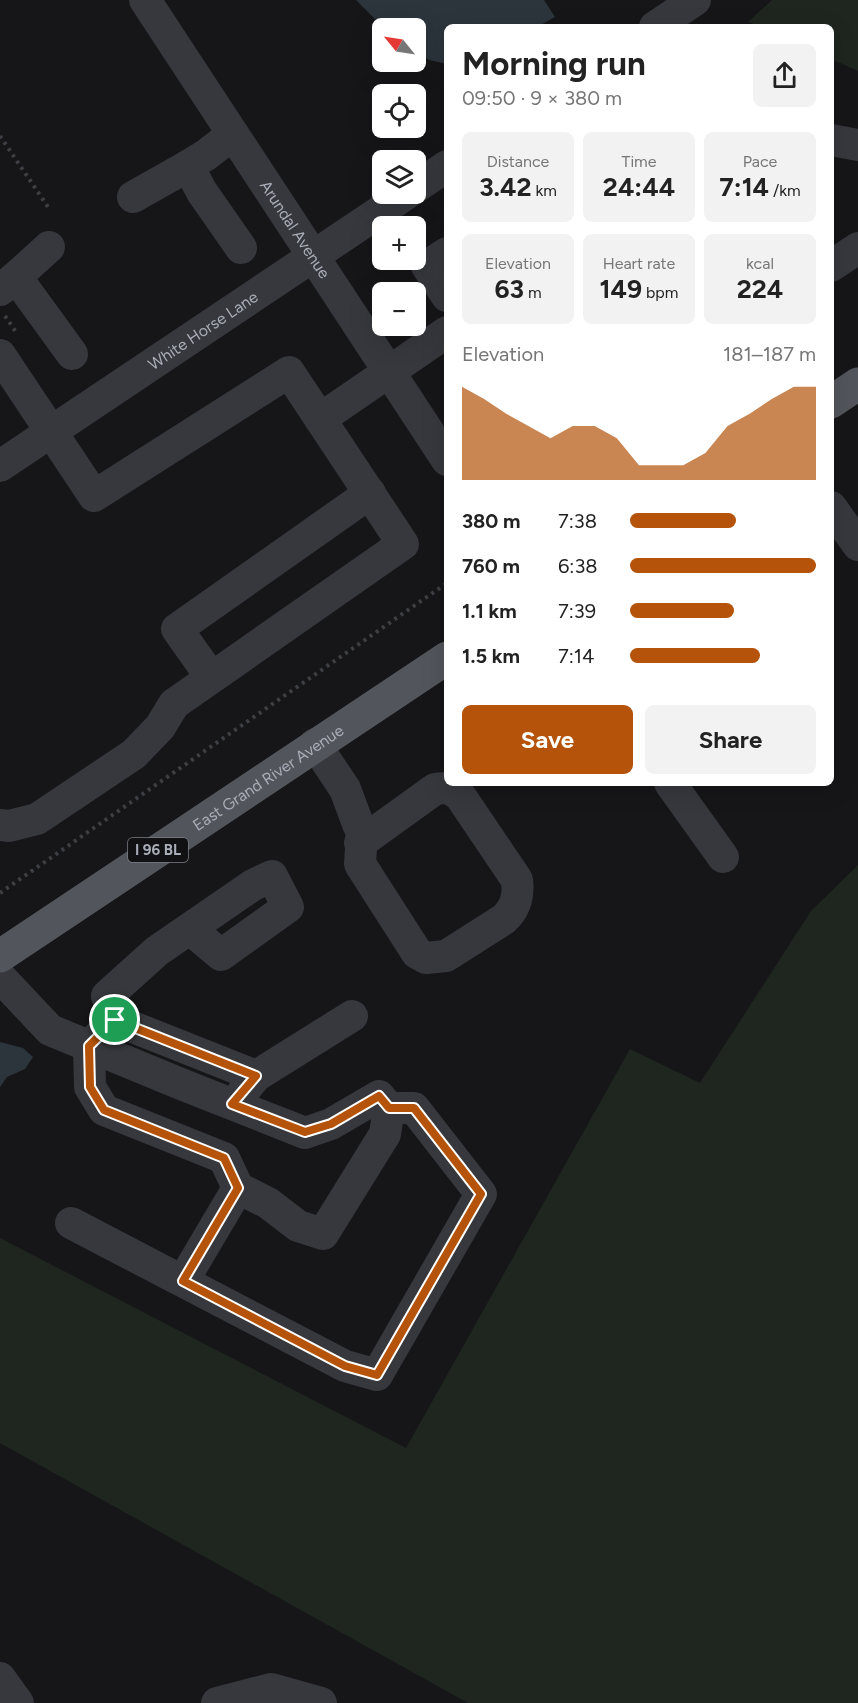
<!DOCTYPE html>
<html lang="en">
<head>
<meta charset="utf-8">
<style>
	:root { --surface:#fff; --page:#f2f2f2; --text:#222; --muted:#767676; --accent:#b45309 }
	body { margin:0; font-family:Figtree,sans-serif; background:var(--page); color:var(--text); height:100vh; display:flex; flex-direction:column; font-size:22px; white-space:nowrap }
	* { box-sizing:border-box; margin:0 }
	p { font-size:20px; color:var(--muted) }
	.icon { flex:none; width:33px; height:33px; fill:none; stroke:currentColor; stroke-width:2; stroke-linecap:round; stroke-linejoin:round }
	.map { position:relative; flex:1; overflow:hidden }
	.details { position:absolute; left:444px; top:24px; width:390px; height:762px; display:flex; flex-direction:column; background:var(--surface); border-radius:9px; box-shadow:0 6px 24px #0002 }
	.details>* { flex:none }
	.needle { width:39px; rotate:300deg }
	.fabs { position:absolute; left:372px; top:18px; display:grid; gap:12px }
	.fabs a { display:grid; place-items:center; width:54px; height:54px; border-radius:9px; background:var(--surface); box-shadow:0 6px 24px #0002; font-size:30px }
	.pin { position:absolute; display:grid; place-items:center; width:51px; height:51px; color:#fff; margin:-26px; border:3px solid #fff; border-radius:50%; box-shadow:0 2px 6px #0007 }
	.round { display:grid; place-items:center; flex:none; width:63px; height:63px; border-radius:9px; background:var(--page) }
	.overview { display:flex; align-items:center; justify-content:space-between; height:102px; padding:0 18px }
	h1 { font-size:33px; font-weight:700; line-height:45px }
	.figures { display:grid; grid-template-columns:repeat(3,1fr); gap:9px; height:102px; padding:6px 18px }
	.figures div { display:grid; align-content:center; border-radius:9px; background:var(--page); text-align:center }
	.figures b { font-size:26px; font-weight:700 }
	.figures small { font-size:16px; font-weight:400 }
	.figures p { font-size:16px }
	.chart { height:168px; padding:12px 18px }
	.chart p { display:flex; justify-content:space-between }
	.chart svg { width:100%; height:108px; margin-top:6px; fill:var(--accent); opacity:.7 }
	.primary-button { display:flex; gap:12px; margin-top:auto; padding:12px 18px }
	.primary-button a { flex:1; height:69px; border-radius:9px; background:var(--accent); color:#fff; font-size:24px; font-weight:700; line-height:69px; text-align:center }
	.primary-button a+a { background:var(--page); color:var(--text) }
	ul { padding:0 18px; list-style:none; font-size:20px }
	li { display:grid; grid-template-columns:96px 72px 1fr; align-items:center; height:45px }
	li i { height:15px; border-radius:8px; background:var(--accent) }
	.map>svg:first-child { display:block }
	.green { fill:#1e261f }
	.water { fill:#2c353c }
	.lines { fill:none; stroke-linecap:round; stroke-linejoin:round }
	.path { stroke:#3d3f44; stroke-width:4; stroke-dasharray:3 4.5; stroke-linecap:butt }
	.minor { stroke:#37383d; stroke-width:32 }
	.major { stroke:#53555c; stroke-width:33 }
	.route-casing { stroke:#fff; stroke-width:12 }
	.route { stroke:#b45309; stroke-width:8 }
	.labels { text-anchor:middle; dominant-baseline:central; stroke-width:6; stroke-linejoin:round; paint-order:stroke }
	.shield { fill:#111113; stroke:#7b7e86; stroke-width:1.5 }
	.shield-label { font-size:15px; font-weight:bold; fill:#a8adb8 }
	.street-label { font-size:16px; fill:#a8adb8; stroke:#111113 }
</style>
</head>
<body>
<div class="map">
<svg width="858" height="1703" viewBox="0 0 858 1703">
	<rect width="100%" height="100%" fill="#161618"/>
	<path class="green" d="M 772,0 L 858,0 L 858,71 L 831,59 L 831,27 L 760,27 L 748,22 Z
		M 858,865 L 858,1703 L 468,1703 L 0,1443 L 0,1238 L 406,1448 L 630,1049 L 700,1083 L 811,911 Z"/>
	<path class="water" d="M 356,0 L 544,0 L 555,17 L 537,27 L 447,27 L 447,64 L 429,60 L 416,51 L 416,28 L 384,28 Z
		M 0,1042 L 23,1048 L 33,1057 L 25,1069 L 7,1077 L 0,1087 Z"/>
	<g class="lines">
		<path class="path" d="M 0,136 L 48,207
			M 5,316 L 16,332
			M 0,893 L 447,583"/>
		<g class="minor">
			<path id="s1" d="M 145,0 L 447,460"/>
			<path d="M 655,27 L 695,0"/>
			<path d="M 233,134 L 206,155 L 188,166 L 202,192 L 241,248"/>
			<path d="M 831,140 L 858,145"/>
			<path d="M 416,187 L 447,166"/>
			<path d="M 133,197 L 188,166"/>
			<path d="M 447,253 L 427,266 L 447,296"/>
			<path d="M 831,266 L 858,248"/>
			<path d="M 16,277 L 49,247"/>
			<path d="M 0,290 L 16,277 L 72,354"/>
			<path d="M 0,355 L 94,496 L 289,372 L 403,544 L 174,704 L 160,727 L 134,754 L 37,819 L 9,826 L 0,825"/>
			<path d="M 320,419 L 447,332"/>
			<path id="s2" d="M 0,466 L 406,194"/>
			<path d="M 831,507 L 858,545"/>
			<path d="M 211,677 L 177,629 L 370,493"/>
			<path d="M 315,744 L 345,789 L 358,824 L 362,833 L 360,864 L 417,953 L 426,958 L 446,956 L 504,919 C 516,908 519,896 517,880 L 461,797 C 453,789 447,787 435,789 L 360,843"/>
			<path d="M 670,783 L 723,857"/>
			<path d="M 0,977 L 50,1030 L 181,1084 L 305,1133 L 331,1124 L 379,1096 L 389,1108 L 385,1134 L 323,1234 L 298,1226 L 268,1203 L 238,1188 L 224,1158 L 104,1110 L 90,1087 L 89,1046 L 115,1020 L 256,1076"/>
			<path d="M 115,1020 L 107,996 L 157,951 L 253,885 L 272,876 L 288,907 L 221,955 L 190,929"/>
			<path d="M 243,1092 L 256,1076 L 352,1016"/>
			<path d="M 71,1223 L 345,1366 L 377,1375 L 481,1194 L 414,1108 L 389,1108"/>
			<path d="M 183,1281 L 238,1188"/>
			<path d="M 0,1678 L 18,1703"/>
			<path d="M 217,1703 L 271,1689 L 321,1703"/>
		</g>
		<g class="major">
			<path d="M 831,402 L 858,384"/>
			<path id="s3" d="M 0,956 L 447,658"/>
		</g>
	</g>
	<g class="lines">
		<g class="route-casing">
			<path id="route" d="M 115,1020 L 256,1076 L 232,1104 L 305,1132 L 331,1124 L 379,1096 L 389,1108 L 414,1108 L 481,1194 L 377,1375 L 345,1366 L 183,1281 L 238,1188 L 224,1158 L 104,1110 L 90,1087 L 89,1046 Z"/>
		</g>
		<use href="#route" class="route"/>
	</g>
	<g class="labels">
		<rect class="shield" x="128" y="838" width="60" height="24" rx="4.5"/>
		<g class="shield-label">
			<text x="158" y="850">I 96 BL</text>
		</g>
		<g class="street-label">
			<text stroke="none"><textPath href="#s1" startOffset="274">Arundal Avenue</textPath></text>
			<text stroke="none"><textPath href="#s2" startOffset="244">White Horse Lane</textPath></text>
			<text stroke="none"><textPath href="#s3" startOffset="322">East Grand River Avenue</textPath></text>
		</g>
	</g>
</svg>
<div class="fabs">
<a><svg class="needle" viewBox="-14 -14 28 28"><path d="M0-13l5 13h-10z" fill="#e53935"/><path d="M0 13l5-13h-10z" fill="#767676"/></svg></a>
<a><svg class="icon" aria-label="locate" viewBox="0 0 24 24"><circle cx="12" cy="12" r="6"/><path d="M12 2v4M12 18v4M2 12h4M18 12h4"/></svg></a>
<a><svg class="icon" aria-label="layers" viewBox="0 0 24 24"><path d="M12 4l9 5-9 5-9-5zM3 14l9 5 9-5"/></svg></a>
<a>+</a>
<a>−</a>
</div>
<div class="pin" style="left:115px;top:1020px;background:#1e9e55"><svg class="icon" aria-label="arrive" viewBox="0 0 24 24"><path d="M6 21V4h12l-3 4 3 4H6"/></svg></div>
<section class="details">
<div class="overview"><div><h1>Morning run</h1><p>09:50 · 9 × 380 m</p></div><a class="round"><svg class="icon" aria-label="share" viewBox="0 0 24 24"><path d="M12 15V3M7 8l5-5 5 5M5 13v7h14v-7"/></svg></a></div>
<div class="figures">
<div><p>Distance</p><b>3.42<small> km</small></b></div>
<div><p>Time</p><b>24:44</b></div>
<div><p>Pace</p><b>7:14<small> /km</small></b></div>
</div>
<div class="figures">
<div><p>Elevation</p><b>63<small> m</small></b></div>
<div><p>Heart rate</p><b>149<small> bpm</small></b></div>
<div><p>kcal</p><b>224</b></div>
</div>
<div class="chart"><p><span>Elevation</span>181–187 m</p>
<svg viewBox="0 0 160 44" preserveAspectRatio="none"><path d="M0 44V6L10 11L20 17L30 22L40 27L50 22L60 22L70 27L80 38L90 38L100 38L110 33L120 22L130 17L140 11L150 6L160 6V44z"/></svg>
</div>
<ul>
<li><b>380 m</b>7:38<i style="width:57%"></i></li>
<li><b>760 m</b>6:38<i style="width:100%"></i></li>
<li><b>1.1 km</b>7:39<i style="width:56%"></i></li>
<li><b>1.5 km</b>7:14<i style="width:70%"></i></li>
</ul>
<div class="primary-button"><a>Save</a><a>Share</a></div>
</section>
</div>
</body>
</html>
